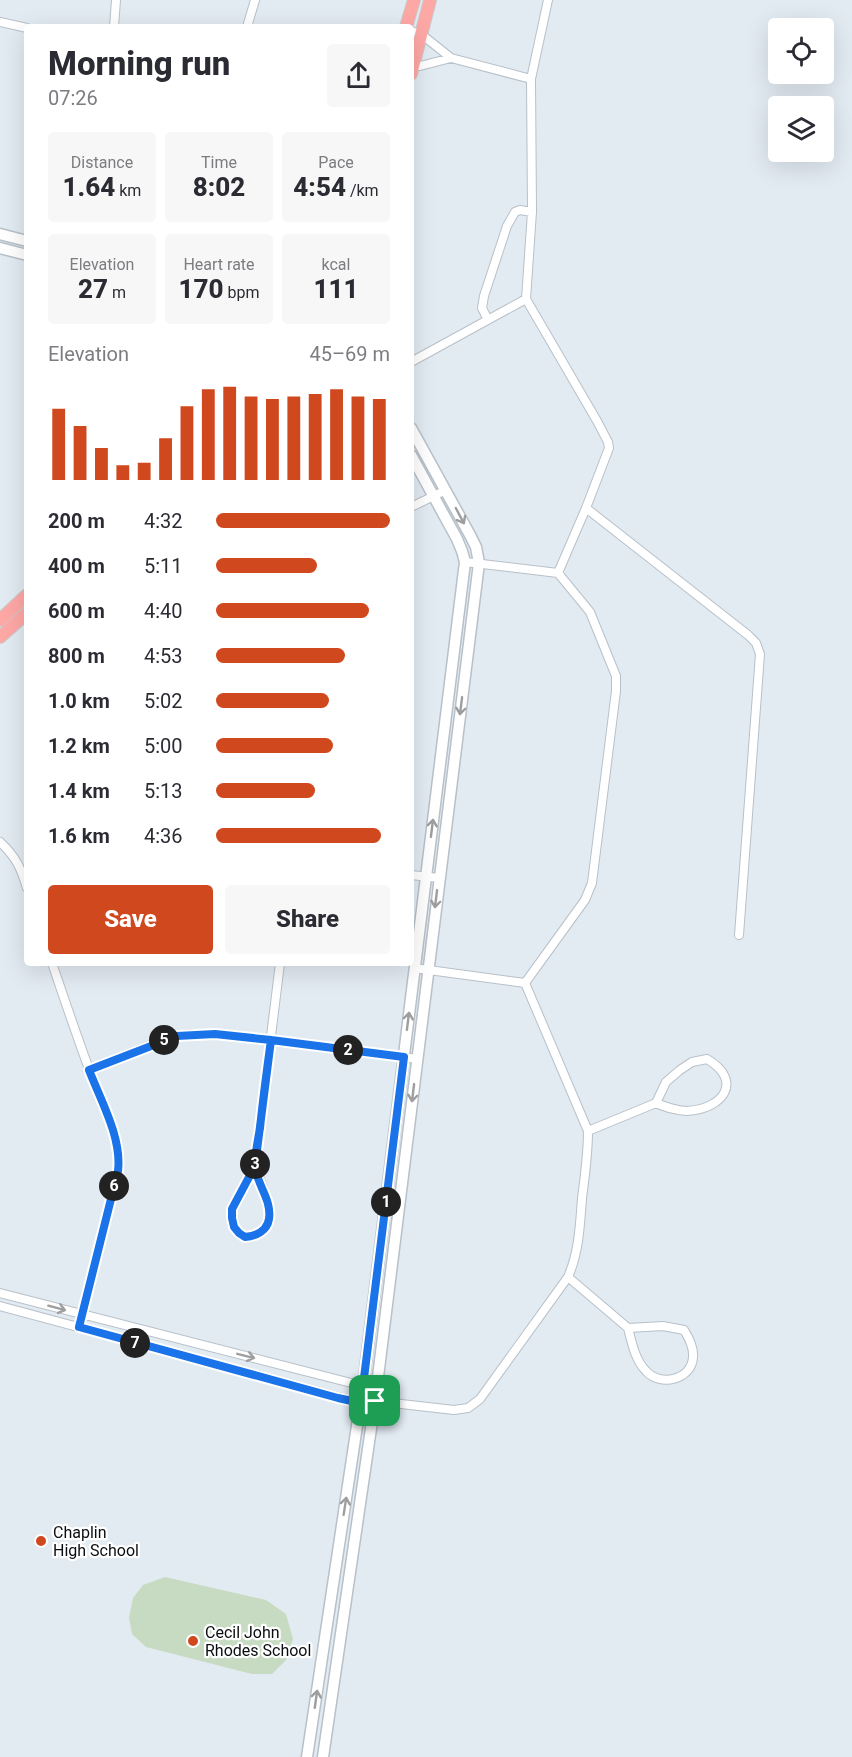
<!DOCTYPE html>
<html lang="en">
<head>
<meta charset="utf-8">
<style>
	:root { --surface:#fff; --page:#f7f7f7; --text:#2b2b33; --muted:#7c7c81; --accent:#d0481e }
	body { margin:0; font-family:Roboto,sans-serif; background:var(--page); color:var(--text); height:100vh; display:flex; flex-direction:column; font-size:22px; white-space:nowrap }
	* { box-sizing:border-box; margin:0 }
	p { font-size:20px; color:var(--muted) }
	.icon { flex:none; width:33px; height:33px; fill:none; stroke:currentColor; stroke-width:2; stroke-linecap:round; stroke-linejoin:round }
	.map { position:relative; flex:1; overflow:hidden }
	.details { position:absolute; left:24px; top:24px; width:390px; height:942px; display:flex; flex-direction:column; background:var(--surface); border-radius:6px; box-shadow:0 6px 24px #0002 }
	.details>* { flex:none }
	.controls { position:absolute; left:768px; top:18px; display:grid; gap:12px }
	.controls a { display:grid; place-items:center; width:66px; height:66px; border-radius:6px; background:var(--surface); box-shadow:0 6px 24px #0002; font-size:30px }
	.pin { position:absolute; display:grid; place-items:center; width:51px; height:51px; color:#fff; margin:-26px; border-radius:12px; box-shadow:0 3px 9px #0006 }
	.km { position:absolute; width:30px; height:30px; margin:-15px; border-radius:50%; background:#222; color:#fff; font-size:16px; line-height:30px; text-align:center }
	.round { display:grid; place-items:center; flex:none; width:63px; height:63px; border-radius:6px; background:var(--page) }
	.head { display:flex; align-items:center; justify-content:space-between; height:102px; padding:0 24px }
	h1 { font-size:33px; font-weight:800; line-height:45px }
	.stats { display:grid; grid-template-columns:repeat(3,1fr); gap:9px; height:102px; padding:6px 24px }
	.stats div { display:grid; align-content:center; border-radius:6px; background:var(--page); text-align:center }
	.stats b { font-size:26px; font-weight:800 }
	.stats small { font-size:16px; font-weight:400 }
	.stats p { font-size:16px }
	.chart { height:168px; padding:12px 24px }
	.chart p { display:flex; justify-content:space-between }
	.chart svg { width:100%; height:108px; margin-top:6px; stroke:var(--accent); stroke-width:6 }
	.primary-button { display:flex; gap:12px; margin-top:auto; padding:12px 24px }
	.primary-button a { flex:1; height:69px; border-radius:6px; background:var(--accent); color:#fff; font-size:24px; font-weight:800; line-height:69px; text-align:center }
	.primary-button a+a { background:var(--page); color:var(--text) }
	ul { padding:0 24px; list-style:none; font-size:20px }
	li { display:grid; grid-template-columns:96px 72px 1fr; align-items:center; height:45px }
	li i { height:15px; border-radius:8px; background:var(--accent) }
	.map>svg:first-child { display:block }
	.green { fill:#c7dbc2 }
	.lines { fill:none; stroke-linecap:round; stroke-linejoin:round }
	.minor-casing { stroke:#b8c0c8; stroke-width:10 }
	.secondary-casing { stroke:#b8c0c8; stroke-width:13 }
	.trunk-casing { stroke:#c9caca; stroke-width:14 }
	.minor { stroke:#fff; stroke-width:8 }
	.secondary { stroke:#fff; stroke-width:10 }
	.trunk { stroke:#fea8a6; stroke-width:12 }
	.oneway { stroke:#9d9e9f }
	.route-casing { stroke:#fff; stroke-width:12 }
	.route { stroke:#1a73e8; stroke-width:8 }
	.poi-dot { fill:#d0481e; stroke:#fff; stroke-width:2 }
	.labels { text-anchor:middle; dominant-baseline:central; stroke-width:4.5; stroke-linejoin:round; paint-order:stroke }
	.poi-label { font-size:16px; fill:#0a0d0f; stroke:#fff; text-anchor:start }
</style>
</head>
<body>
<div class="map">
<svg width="852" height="1757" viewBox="0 0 852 1757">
	<rect width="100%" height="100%" fill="#e2eaf2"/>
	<path class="green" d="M 165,1577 L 266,1600 L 286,1614 L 293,1639 L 286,1660 L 272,1674 L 252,1674 L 146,1647 L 132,1634 L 129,1618 L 133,1598 L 143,1585 Z"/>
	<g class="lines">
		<g class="minor-casing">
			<path id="minor" d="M 548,0 L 531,79 L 532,212 L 526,299 L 597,421 L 608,442 L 609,448 L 586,508 L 558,573
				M 0,22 L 27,28
				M 114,27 L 116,0
				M 247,27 L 255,0
				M 411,31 L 421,34 L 451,58 L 531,79
				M 411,65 L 420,66 L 451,58
				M 488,320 L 482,308 L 484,296 L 507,226 L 515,212 L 520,210 L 532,212
				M 411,362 L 526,299
				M 411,507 L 446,490
				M 586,508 L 748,635 L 756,643 L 760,654 L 739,935
				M 465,562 L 558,573 L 590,612 L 616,676 L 616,691 L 592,883 L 585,900 L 525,983
				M 0,842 C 16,857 21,868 27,888
				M 411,875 L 439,878
				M 52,963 C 64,998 76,1034 89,1069 C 101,1101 122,1137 118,1171 L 79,1327
				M 89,1070 L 163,1040 L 177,1036 L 192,1034 L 215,1034 L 271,1040 L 418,1059
				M 588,1131 L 656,1103 L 666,1082 L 680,1070 L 692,1062 L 707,1059 C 744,1081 723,1109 687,1111 C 676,1111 666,1107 656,1103
				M 255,1166 C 263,1189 287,1234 245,1237 L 239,1233 L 234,1227 L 232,1219 L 233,1209 L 255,1166 L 280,963
				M 568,1277 L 628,1328 L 663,1326 L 684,1330 C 689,1338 694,1347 693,1357 C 692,1380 660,1387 646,1371 C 635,1360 632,1343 628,1328
				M 0,1293 L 363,1386 L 375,1401
				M 0,1306 L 361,1403 L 375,1401 L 454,1410 L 468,1408 L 480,1399 L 568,1277 C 579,1252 580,1225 582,1198 C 585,1176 588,1154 588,1131 L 525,983 L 414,968"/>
		</g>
		<g class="secondary-casing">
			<path id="secondary" d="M 0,234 L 27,241
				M 0,248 L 27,255
				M 307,1757 L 363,1386 L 465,562 L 462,551 L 457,539 L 411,455
				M 323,1757 L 375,1401 L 479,563 L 476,547 L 470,535 L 411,428"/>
		</g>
		<g class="trunk-casing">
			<path id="trunk" d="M 406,27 L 414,0
				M 411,74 L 430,0
				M 0,620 L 27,595
				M 0,637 L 27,613"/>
		</g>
		<use href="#minor" class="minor"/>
		<use href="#secondary" class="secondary"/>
		<use href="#trunk" class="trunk"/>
	</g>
	<defs><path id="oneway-shaft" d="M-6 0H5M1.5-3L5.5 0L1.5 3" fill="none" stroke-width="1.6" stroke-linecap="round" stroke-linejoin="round" transform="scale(1.5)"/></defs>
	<g class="oneway">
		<use href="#oneway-shaft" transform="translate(460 516) rotate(62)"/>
		<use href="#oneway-shaft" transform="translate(461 706) rotate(97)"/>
		<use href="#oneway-shaft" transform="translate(432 828) rotate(-83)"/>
		<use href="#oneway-shaft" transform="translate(436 899) rotate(97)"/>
		<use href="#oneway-shaft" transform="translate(408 1021) rotate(-83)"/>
		<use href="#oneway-shaft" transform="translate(413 1093) rotate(97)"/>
		<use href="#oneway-shaft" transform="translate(57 1308) rotate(15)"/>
		<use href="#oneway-shaft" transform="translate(246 1356) rotate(14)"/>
		<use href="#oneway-shaft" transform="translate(345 1506) rotate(-81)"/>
		<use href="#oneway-shaft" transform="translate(316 1699) rotate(-82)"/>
	</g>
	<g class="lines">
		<g class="route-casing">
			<path id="route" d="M 375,1401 L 363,1386 L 404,1057 L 271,1040 L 255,1166 L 232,1209 L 232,1218 L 234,1227 L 239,1233 L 245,1237 C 256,1236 267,1231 269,1219 C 272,1199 256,1184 255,1165 C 255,1153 258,1140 260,1128 C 263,1098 267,1069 271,1040 L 215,1034 L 177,1036 L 89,1070 C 101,1101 122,1138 118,1171 L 79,1327 L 338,1398 L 361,1403 L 375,1401"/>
		</g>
		<use href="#route" class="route"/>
	</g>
	<g class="poi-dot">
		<circle cx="41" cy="1541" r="6"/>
		<circle cx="193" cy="1641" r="6"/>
	</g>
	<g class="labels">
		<g class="poi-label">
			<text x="53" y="1532">Chaplin<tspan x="53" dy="18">High School</tspan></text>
			<text x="205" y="1632">Cecil John<tspan x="205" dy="18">Rhodes School</tspan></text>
		</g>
	</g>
</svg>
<div class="controls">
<a><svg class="icon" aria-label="locate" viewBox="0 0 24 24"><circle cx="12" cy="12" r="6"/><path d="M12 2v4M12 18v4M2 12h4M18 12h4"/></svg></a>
<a><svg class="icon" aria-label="layers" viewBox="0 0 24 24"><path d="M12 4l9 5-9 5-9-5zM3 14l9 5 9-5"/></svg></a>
</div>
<div class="pin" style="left:375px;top:1401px;background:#1e9e55"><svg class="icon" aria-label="arrive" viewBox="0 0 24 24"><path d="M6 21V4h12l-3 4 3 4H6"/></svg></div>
<b class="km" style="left:386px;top:1202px">1</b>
<b class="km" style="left:348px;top:1050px">2</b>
<b class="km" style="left:255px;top:1164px">3</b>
<b class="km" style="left:164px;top:1040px">5</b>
<b class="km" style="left:114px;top:1186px">6</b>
<b class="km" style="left:135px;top:1343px">7</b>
<section class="details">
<div class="head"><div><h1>Morning run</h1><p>07:26</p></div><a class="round"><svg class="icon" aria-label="share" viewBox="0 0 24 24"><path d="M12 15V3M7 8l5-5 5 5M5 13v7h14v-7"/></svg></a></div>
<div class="stats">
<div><p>Distance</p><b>1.64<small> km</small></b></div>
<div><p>Time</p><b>8:02</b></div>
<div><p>Pace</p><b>4:54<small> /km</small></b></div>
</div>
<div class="stats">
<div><p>Elevation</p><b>27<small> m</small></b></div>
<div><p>Heart rate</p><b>170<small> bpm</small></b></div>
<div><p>kcal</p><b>111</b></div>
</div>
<div class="chart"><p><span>Elevation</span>45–69 m</p>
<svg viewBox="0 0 160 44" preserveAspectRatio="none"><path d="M5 44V15M15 44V22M25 44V31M35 44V38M45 44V37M55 44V27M65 44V14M75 44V7M85 44V6M95 44V10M105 44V11M115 44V10M125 44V9M135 44V7M145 44V10M155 44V11"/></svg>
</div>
<ul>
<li><b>200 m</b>4:32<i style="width:100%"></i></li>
<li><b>400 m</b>5:11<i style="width:58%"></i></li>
<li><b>600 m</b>4:40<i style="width:88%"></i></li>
<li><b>800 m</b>4:53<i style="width:74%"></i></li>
<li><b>1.0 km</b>5:02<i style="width:65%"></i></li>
<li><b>1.2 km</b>5:00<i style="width:67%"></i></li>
<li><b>1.4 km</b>5:13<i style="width:57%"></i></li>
<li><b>1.6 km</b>4:36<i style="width:95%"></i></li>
</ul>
<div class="primary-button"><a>Save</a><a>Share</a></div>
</section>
</div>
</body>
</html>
